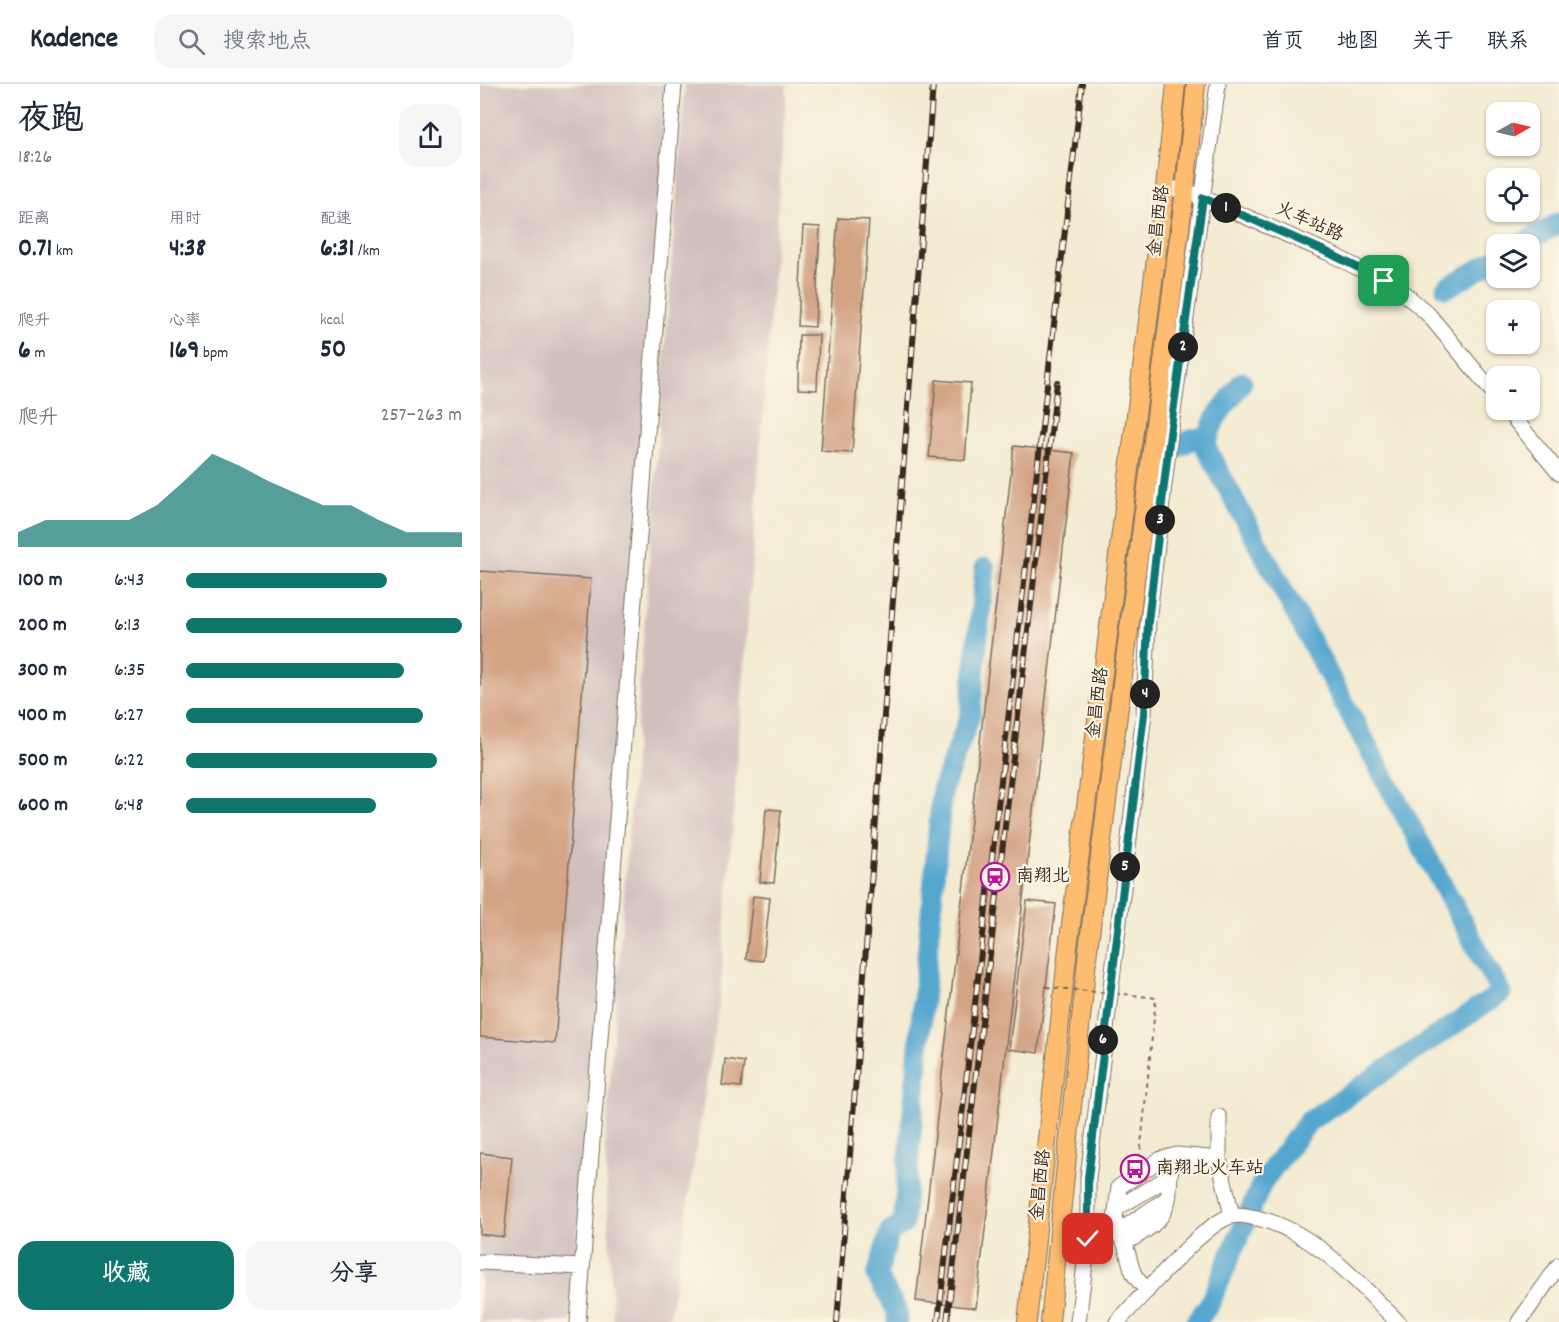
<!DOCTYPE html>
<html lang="zh">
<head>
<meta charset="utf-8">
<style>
	:root { --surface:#fff; --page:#f6f6f7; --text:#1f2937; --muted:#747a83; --line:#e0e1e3; --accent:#0f766e }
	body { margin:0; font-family:Dekko,"LXGW WenKai TC",sans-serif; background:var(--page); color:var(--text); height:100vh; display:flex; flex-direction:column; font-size:22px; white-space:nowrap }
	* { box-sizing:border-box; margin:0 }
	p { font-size:20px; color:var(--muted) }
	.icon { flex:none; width:33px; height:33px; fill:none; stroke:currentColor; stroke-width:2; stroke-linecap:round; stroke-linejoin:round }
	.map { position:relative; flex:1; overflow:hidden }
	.sheet { display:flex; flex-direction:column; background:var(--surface); width:480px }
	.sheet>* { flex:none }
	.needle { width:39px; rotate:82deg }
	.controls { position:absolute; left:1006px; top:18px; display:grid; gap:12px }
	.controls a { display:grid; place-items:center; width:54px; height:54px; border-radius:12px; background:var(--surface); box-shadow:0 2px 4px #0004; font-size:30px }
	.pin { position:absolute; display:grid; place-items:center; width:51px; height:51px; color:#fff; margin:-26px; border-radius:12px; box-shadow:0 3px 9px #0006 }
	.km { position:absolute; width:30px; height:30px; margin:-15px; border-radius:50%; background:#222; color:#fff; font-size:16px; line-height:30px; text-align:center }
	.round { display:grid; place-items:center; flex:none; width:63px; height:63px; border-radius:18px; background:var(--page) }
	.summary { display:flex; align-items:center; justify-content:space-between; height:102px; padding:0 18px }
	h1 { font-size:33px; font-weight:700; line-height:45px }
	.stats { display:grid; grid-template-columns:repeat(3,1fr); gap:9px; height:102px; padding:6px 18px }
	.stats div { display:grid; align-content:center }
	.stats b { font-size:26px; font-weight:700 }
	.stats small { font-size:16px; font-weight:400 }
	.stats p { font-size:16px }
	.chart { height:168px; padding:12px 18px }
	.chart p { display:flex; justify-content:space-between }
	.chart svg { width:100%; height:108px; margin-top:6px; fill:var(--accent); opacity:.7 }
	.cta { display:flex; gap:12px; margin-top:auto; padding:12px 18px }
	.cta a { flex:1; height:69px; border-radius:18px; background:var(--accent); color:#fff; font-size:24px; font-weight:700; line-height:69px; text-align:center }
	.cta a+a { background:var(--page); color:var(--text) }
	ul { padding:0 18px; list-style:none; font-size:20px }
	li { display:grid; grid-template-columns:96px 72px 1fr; align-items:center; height:45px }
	li i { height:15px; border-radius:8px; background:var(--accent) }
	header { display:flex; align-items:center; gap:36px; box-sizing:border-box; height:84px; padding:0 30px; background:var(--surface); border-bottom:2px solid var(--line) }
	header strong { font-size:28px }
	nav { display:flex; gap:33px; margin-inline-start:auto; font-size:21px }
	.search { width:420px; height:54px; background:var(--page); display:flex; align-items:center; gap:15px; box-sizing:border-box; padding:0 21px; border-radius:18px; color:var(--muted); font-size:22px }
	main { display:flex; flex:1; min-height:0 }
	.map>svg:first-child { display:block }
	.industrial { fill:#d1bfbd }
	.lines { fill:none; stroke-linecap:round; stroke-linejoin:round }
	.river { stroke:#56a7d0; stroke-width:21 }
	.building { fill:#d3a384 }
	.minor-casing { stroke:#7b6e5d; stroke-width:17 }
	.major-casing { stroke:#7b6e5d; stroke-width:20 }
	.path { stroke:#7b6e5d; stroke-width:2; stroke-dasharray:4.5 4.5; stroke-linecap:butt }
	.minor { stroke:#fff; stroke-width:15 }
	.major { stroke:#fdbc6f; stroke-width:18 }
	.rail-casing { stroke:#3b2a1e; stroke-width:6 }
	.rail { stroke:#fcf5e5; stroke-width:4; stroke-dasharray:11; stroke-linecap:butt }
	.path-bridge { stroke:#7b6e5d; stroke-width:2; stroke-dasharray:4.5 4.5; stroke-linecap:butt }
	.route-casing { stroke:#fff; stroke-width:12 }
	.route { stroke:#0f766e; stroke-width:8 }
	.labels { text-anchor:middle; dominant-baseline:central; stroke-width:4.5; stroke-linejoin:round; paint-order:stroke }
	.street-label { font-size:18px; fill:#3b2a1e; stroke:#fcf5e5 }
	.poi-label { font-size:18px; fill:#3b2a1e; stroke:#fcf5e5; text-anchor:start }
</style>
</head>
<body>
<header>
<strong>Kadence</strong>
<div class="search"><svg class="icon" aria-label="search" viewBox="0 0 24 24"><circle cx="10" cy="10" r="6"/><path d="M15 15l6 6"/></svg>搜索地点</div>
<nav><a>首页</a><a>地图</a><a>关于</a><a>联系</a></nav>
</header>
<main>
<section class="sheet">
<div class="summary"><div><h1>夜跑</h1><p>18:26</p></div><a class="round"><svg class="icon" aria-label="share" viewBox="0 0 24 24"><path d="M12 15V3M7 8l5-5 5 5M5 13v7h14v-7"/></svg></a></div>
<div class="stats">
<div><p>距离</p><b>0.71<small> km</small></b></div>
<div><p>用时</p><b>4:38</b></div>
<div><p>配速</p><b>6:31<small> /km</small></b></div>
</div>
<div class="stats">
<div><p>爬升</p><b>6<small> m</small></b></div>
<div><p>心率</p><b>169<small> bpm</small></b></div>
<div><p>kcal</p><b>50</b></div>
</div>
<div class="chart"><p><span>爬升</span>257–263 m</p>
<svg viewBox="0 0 160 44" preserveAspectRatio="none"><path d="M0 44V38L10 33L20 33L30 33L40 33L50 27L60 17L70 6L80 11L90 17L100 22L110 27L120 27L130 33L140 38L150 38L160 38V44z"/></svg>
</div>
<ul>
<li><b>100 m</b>6:43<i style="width:73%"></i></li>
<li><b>200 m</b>6:13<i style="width:100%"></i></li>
<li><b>300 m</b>6:35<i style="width:79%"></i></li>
<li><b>400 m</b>6:27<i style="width:86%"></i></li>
<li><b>500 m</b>6:22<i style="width:91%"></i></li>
<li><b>600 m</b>6:48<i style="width:69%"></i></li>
</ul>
<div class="cta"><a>收藏</a><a>分享</a></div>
</section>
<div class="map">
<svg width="1079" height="1238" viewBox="0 0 1079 1238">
	<rect width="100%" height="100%" fill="#fcf5e5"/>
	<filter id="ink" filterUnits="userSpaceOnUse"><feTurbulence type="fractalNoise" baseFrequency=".0167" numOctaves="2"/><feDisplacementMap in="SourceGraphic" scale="12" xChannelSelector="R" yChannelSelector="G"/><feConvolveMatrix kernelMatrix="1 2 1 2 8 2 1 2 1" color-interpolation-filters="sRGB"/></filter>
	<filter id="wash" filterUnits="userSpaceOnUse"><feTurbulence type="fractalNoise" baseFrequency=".008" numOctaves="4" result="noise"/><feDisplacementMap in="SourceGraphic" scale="24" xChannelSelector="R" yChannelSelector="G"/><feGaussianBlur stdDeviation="1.35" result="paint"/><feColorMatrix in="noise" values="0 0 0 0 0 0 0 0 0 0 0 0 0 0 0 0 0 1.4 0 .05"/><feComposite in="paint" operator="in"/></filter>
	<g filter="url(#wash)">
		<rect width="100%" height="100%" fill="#f3ebd1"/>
		<path class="industrial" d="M 0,0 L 191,0 L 161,417 L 90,1238 L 0,1238 Z
			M 205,0 L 307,0 L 240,914 L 189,1238 L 133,1238 L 125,1062 Z"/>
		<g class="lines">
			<path class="river" d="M 1042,160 L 1079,139
				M 966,204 L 1017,175
				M 698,363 L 713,355 L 729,352
				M 417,1238 L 417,1227 L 397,1192 L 410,1147 L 423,1140 L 462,706 L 490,632 L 505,484
				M 716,1238 L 729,1221 L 783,1097 L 829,1037 L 1021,909 L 725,362 L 735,335 L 762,298"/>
		</g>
		<g id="blocks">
			<path class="building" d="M 358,134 L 389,136 L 372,369 L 341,367 Z
				M 323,142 L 340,143 L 335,243 L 318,242 Z
				M 319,251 L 339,251 L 337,306 L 318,305 Z
				M 456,296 L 491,299 L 485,376 L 449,373 Z
				M 534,362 L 594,369 L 496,1224 L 436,1217 Z
				M 0,487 L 111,495 L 75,959 L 0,953 Z
				M 286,725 L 301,726 L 294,799 L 280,798 Z
				M 273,812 L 290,814 L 283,877 L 266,875 Z
				M 547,817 L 576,820 L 558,969 L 529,965 Z
				M 245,975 L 264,978 L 261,1003 L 242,1001 Z
				M 0,1069 L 32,1073 L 24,1153 L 0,1150 Z"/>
		</g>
	</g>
	<g filter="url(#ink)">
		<use href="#blocks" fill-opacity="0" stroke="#7b6e5d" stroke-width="1.5"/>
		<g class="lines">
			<g class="minor-casing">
				<path id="minor" d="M 685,104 L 705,106 L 723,114 L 849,169 L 919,205 L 948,230 L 1017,313
					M 1027,326 L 1079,389
					M 739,1033 L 739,1075 L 752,1132
					M 637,1124 L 689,1093
					M 638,1148 L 688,1114
					M 645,1159 C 667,1146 688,1136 689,1107 C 690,1092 689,1084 697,1071
					M 0,1178 L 102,1183
					M 667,1207 C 663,1201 655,1194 653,1188 C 646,1169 649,1161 634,1144 L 639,1103 L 681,1075 L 697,1071 L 739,1075
					M 98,1238 L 194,0
					M 598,1238 L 608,1155 L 608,1094 L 664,630 L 668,538 L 690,350 L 738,0
					M 637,1238 C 662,1213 717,1147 746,1134 C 757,1129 766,1132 777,1134 C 836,1148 876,1197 918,1238
					M 1039,1238 L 1079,1181"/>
			</g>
			<g class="major-casing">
				<path id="major" d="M 547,1238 L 588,864 L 685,104 L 696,0
					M 570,1238 L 608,866 L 705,106 L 716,0"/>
			</g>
			<path class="path" d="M 644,910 L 676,914 L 660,1071"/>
			<use href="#minor" class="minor"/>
			<use href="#major" class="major"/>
			<g class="rail-casing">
				<path id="rail" d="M 357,1238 L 453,0
					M 458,1238 L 602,0
					M 467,1238 L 577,298"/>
			</g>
			<use href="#rail" class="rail"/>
			<path class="path-bridge" d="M 566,903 L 640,910"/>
		</g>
	</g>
	<g class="lines" filter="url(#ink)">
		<g class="route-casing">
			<path id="route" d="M 608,1155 L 608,1094 L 664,630 L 668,538 L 690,350 L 723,114 L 849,169 L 904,197"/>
		</g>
		<use href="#route" class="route"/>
	</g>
	<defs>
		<g id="station-ring" transform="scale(1.5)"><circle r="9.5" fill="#fcf5e5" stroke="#b5179e" stroke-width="1.5"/><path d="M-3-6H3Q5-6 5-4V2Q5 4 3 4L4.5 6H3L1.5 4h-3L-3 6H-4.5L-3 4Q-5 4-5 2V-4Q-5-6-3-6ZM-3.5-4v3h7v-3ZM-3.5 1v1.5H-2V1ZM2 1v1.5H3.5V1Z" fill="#b5179e"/></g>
		<g id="bus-ring" transform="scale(1.5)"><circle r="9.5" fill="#fcf5e5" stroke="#b5179e" stroke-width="1.5"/><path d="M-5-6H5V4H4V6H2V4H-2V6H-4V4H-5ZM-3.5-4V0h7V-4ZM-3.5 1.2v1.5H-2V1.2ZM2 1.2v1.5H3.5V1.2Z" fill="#b5179e"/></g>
	</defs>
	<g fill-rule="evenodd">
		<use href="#station-ring" x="515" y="793"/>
		<use href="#bus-ring" x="655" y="1085"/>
	</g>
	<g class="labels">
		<g class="street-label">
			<text transform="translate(680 137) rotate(-83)">金昌西路</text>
			<text transform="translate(829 139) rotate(24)">火车站路</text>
			<text transform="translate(619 619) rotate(-83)">金昌西路</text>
			<text transform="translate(562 1101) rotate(-84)">金昌西路</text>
		</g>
		<g class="poi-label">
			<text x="536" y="793">南翔北</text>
			<text x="676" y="1085">南翔北火车站</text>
		</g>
	</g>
</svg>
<div class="controls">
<a><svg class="needle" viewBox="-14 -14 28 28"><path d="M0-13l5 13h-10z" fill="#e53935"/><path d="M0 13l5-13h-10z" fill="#747a83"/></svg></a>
<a><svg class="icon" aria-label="locate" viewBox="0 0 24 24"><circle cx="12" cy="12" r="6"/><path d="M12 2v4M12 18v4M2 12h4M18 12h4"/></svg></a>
<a><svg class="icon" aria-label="layers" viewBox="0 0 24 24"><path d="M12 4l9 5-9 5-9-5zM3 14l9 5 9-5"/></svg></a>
<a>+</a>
<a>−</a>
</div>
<div class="pin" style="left:904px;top:197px;background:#1e9e55"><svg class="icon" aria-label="arrive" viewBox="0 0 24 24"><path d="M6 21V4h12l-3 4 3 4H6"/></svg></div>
<div class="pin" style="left:608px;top:1155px;background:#d93025"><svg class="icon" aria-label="check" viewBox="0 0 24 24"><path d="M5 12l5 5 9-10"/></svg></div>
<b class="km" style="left:746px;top:124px">1</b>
<b class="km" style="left:703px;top:263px">2</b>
<b class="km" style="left:680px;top:436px">3</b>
<b class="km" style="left:665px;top:610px">4</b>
<b class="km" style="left:645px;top:783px">5</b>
<b class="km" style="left:623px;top:956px">6</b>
</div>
</main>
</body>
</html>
